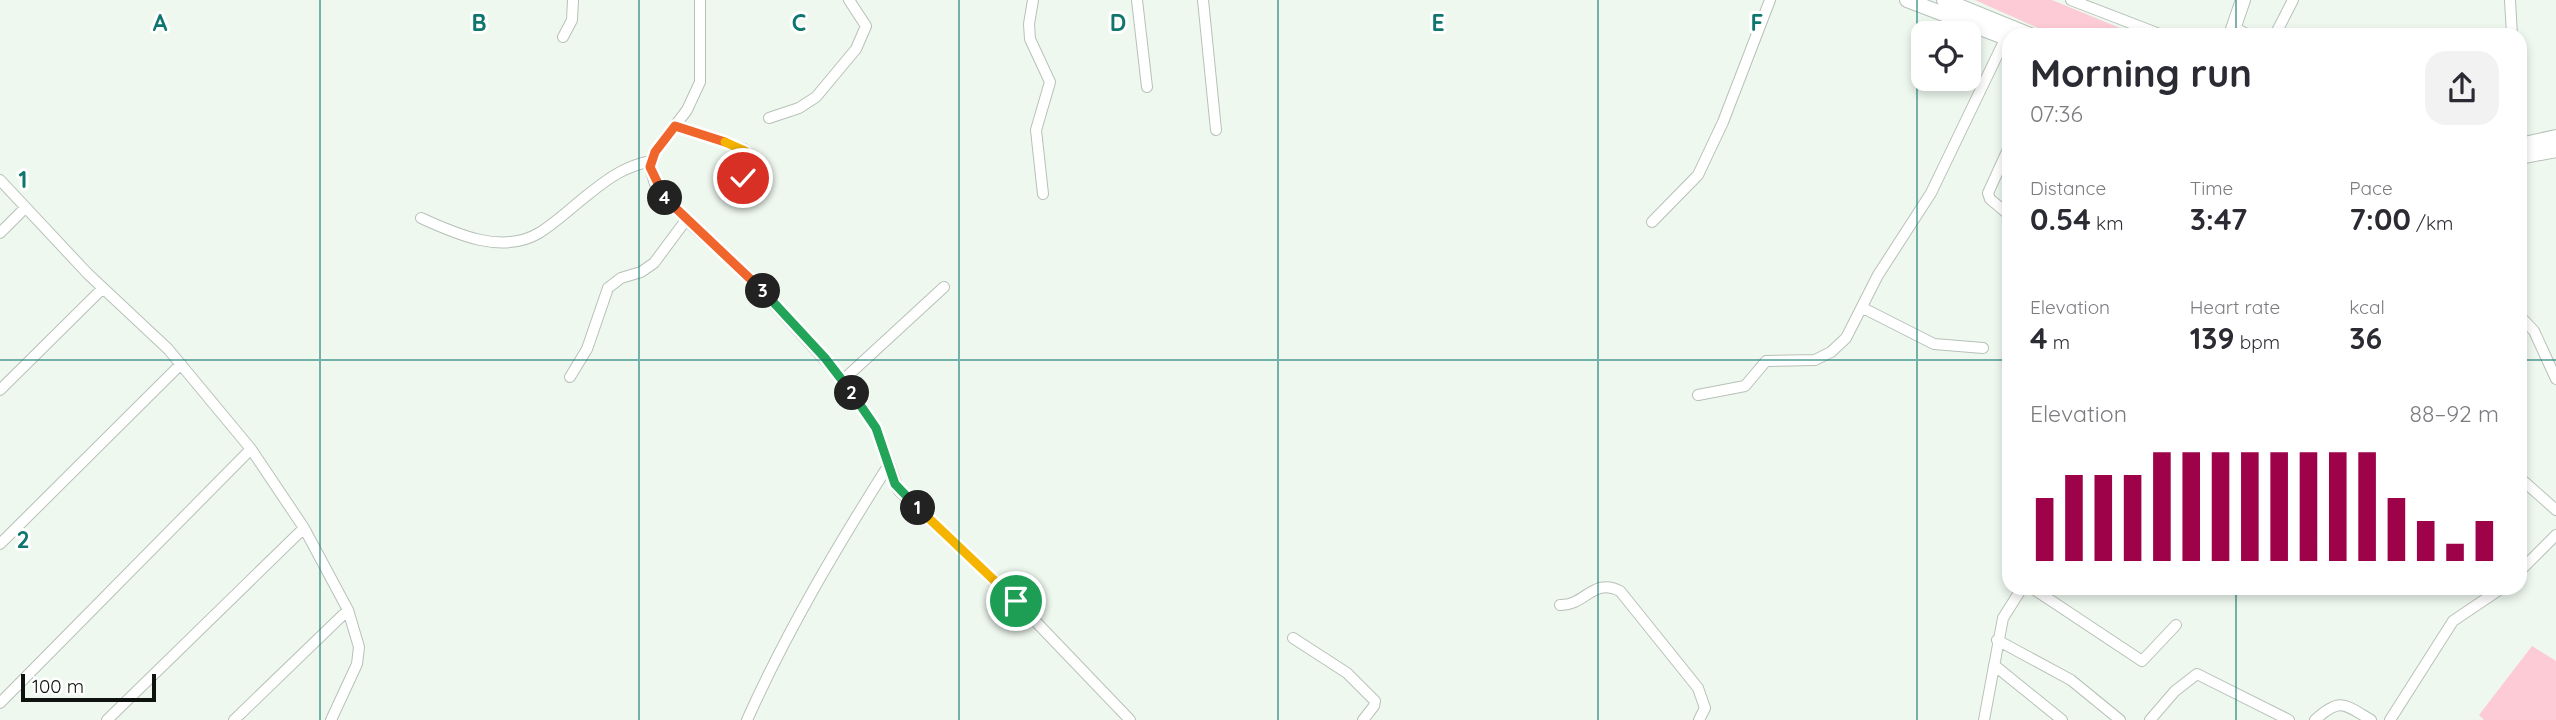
<!DOCTYPE html>
<html lang="en">
<head>
<meta charset="utf-8">
<style>
	:root { --surface:#fff; --page:#f2f2f3; --text:#2b2b33; --muted:#7c7c81; --accent:#9e034a }
	body { margin:0; font-family:Quicksand,sans-serif; background:var(--page); color:var(--text); height:100vh; display:flex; flex-direction:column; font-size:26px; white-space:nowrap }
	* { box-sizing:border-box; margin:0 }
	p { font-size:23px; color:var(--muted) }
	.icon { flex:none; width:38px; height:38px; fill:none; stroke:currentColor; stroke-width:2; stroke-linecap:round; stroke-linejoin:round }
	.map { position:relative; flex:1; overflow:hidden }
	.side { position:absolute; left:2002px; top:28px; width:525px; height:567px; display:flex; flex-direction:column; background:var(--surface); border-radius:21px; box-shadow:0 4px 10px #0003 }
	.side>* { flex:none }
	.controls { position:absolute; left:1911px; top:21px; display:grid; gap:14px }
	.controls a { display:grid; place-items:center; width:70px; height:70px; border-radius:14px; background:var(--surface); box-shadow:0 4px 10px #0003; font-size:35px }
	.scale { position:absolute; left:21px; bottom:18px; width:135px; box-sizing:border-box; padding-left:7px; border:4px solid #0f130f; border-top:0; font-size:19px; line-height:24px; white-space:nowrap; color:#0f130f; -webkit-text-stroke:5px #fff; paint-order:stroke }
	.pin { position:absolute; display:grid; place-items:center; width:60px; height:60px; color:#fff; margin:-30px; border:4px solid #fff; border-radius:50%; box-shadow:0 2px 7px #0007 }
	.km { position:absolute; width:35px; height:35px; margin:-18px; border-radius:50%; background:#222; color:#fff; font-size:19px; line-height:35px; text-align:center }
	.round { display:grid; place-items:center; flex:none; width:74px; height:74px; border-radius:21px; background:var(--page) }
	.head { display:flex; align-items:center; justify-content:space-between; height:119px; padding:0 28px }
	h1 { font-size:38px; font-weight:700; line-height:52px }
	.metrics { display:grid; grid-template-columns:repeat(3,1fr); gap:10px; height:119px; padding:7px 28px }
	.metrics div { display:grid; align-content:center }
	.metrics b { font-size:30px; font-weight:700 }
	.metrics small { font-size:19px; font-weight:400 }
	.metrics p { font-size:19px }
	.chart { height:196px; padding:14px 28px }
	.chart p { display:flex; justify-content:space-between }
	.chart svg { width:100%; height:126px; margin-top:7px; stroke:var(--accent); stroke-width:6 }
	.map>svg:first-child { display:block }
	.green { fill:#fdcbd6 }
	.lines { fill:none; stroke-linecap:round; stroke-linejoin:round }
	.street-casing { stroke:#b7c1b8; stroke-width:12 }
	.secondary-casing { stroke:#b7c1b8; stroke-width:16 }
	.street { stroke:#fff; stroke-width:10 }
	.secondary { stroke:#fff; stroke-width:14 }
	.split-1-casing { stroke:#fff; stroke-width:14 }
	.split-2-casing { stroke:#fff; stroke-width:14 }
	.split-3-casing { stroke:#fff; stroke-width:14 }
	.split-4-casing { stroke:#fff; stroke-width:14 }
	.split-5-casing { stroke:#fff; stroke-width:14 }
	.split-6-casing { stroke:#fff; stroke-width:14 }
	.split-1 { stroke:#f5b400; stroke-width:9 }
	.split-2 { stroke:#22a559; stroke-width:9 }
	.split-3 { stroke:#22a559; stroke-width:9 }
	.split-4 { stroke:#f0652b; stroke-width:9 }
	.split-5 { stroke:#f0652b; stroke-width:9 }
	.split-6 { stroke:#f5b400; stroke-width:9 }
	.grid { fill:none; stroke:#0f766e; stroke-width:2; stroke-opacity:0.55 }
	.grid-label { font-size:23px; text-anchor:middle; font-weight:bold; fill:#0f766e; stroke:#fff; stroke-width:6; stroke-linejoin:round; paint-order:stroke }
</style>
</head>
<body>
<div class="map">
<svg width="2556" height="720" viewBox="0 0 2556 720">
	<rect width="100%" height="100%" fill="#eef8ef"/>
	<path class="green" d="M 1975,0 L 2052,0 L 2137,35 L 2054,35 Z
		M 2532,646 L 2556,661 L 2556,720 L 2484,720 L 2479,715 Z"/>
	<g class="lines">
		<g class="street-casing">
			<path id="street" d="M 700,0 L 700,82 L 687,110 L 655,152 L 650,167 L 655,184 L 686,220 L 749,277 L 843,380 L 876,427 L 899,491 L 1016,601 L 1130,720
				M 1033,0 L 1029,24 L 1030,39 L 1050,82 L 1036,130 L 1043,194
				M 1137,0 L 1147,87
				M 1203,0 L 1216,130
				M 2071,0 L 2162,35
				M 2510,0 L 2512,35
				M 2233,27 L 2249,35
				M 2275,35 L 2293,0
				M 563,37 L 572,20 L 573,0
				M 769,118 L 799,108 L 816,97 L 856,49 L 866,26 L 849,0
				M 675,126 L 744,149 L 745,155 L 740,176 L 765,186
				M 2009,147 L 1988,193 L 1990,199 L 2009,215
				M 0,180 L 88,274 L 168,349 L 251,449 L 304,528 L 348,610 L 359,647 L 357,664 L 331,720
				M 421,218 C 456,234 502,255 539,233 C 557,222 573,206 590,193 C 610,177 626,166 651,161
				M 1652,222 L 1698,175 L 1723,122 L 1770,0
				M 0,233 L 25,208
				M 1863,308 L 1934,344 L 1983,348
				M 2520,316 L 2534,331 L 2556,379
				M 570,377 L 587,349 L 608,288 L 621,278 L 641,272 L 654,263 L 686,220
				M 843,380 L 944,287
				M 0,390 L 103,288
				M 1698,395 L 1745,386 L 1766,361 L 1815,360 L 1831,352 L 1846,338 L 1878,275 L 1931,193 L 2008,33
				M 2520,478 L 2556,510
				M 0,544 L 181,364
				M 2520,571 L 2556,535
				M 2032,588 L 2142,661 L 2176,625
				M 1560,605 C 1585,606 1593,577 1620,591 L 1698,688 L 1705,708 L 1699,720
				M 1293,638 L 1347,673 L 1375,701 L 1374,706 L 1363,720
				M 1997,640 L 2071,680 L 2120,720
				M 1994,665 L 2062,720
				M 0,703 L 251,449
				M 107,720 L 304,528
				M 234,720 L 348,610
				M 747,720 C 787,631 836,548 888,466
				M 1984,720 L 2003,618 L 2022,588
				M 2150,720 L 2175,691 L 2197,674 L 2289,720
				M 2315,720 C 2340,697 2344,704 2371,720
				M 2390,720 L 2453,621 L 2502,588"/>
		</g>
		<g class="secondary-casing">
			<path id="secondary" d="M 1907,0 L 2009,39
				M 1944,0 L 2030,35
				M 2231,35 L 2243,0
				M 2520,145 L 2556,137
				M 2520,157 L 2556,150"/>
		</g>
		<use href="#street" class="street"/>
		<use href="#secondary" class="secondary"/>
	</g>
	<g class="lines">
		<g class="split-1-casing">
			<path id="split-1" d="M 918,508 L 1016,601"/>
		</g>
		<g class="split-2-casing">
			<path id="split-2" d="M 852,393 L 876,428 L 895,484 L 918,508"/>
		</g>
		<g class="split-3-casing">
			<path id="split-3" d="M 763,291 L 825,358 L 852,393"/>
		</g>
		<g class="split-4-casing">
			<path id="split-4" d="M 665,198 L 763,291"/>
		</g>
		<g class="split-5-casing">
			<path id="split-5" d="M 665,198 L 650,167 L 655,152 L 675,126 L 725,142"/>
		</g>
		<g class="split-6-casing">
			<path id="split-6" d="M 725,142 L 745,151 L 739,173 L 743,178"/>
		</g>
		<use href="#split-1" class="split-1"/>
		<use href="#split-2" class="split-2"/>
		<use href="#split-3" class="split-3"/>
		<use href="#split-4" class="split-4"/>
		<use href="#split-5" class="split-5"/>
		<use href="#split-6" class="split-6"/>
	</g>
	<path class="grid" d="M 320,0 L 320,720M 639,0 L 639,720M 959,0 L 959,720M 1278,0 L 1278,720M 1598,0 L 1598,720M 1917,0 L 1917,720M 2236,0 L 2236,35M 0,360 L 2009,360M 2520,360 L 2556,360M 2236,588 L 2236,720"/>
	<g class="grid-label">
		<text x="160" y="31">A</text>
		<text x="479" y="31">B</text>
		<text x="799" y="31">C</text>
		<text x="1118" y="31">D</text>
		<text x="1438" y="31">E</text>
		<text x="1757" y="31">F</text>
		<text x="23" y="188">1</text>
		<text x="23" y="548">2</text>
	</g>
</svg>
<div class="controls">
<a><svg class="icon" aria-label="locate" viewBox="0 0 24 24"><circle cx="12" cy="12" r="6"/><path d="M12 2v4M12 18v4M2 12h4M18 12h4"/></svg></a>
</div>
<div class="scale">100 m</div>
<div class="pin" style="left:1016px;top:601px;background:#1e9e55"><svg class="icon" aria-label="arrive" viewBox="0 0 24 24"><path d="M6 21V4h12l-3 4 3 4H6"/></svg></div>
<div class="pin" style="left:743px;top:178px;background:#d93025"><svg class="icon" aria-label="check" viewBox="0 0 24 24"><path d="M5 12l5 5 9-10"/></svg></div>
<b class="km" style="left:918px;top:508px">1</b>
<b class="km" style="left:852px;top:393px">2</b>
<b class="km" style="left:763px;top:291px">3</b>
<b class="km" style="left:665px;top:198px">4</b>
<section class="side">
<div class="head"><div><h1>Morning run</h1><p>07:36</p></div><a class="round"><svg class="icon" aria-label="share" viewBox="0 0 24 24"><path d="M12 15V3M7 8l5-5 5 5M5 13v7h14v-7"/></svg></a></div>
<div class="metrics">
<div><p>Distance</p><b>0.54<small> km</small></b></div>
<div><p>Time</p><b>3:47</b></div>
<div><p>Pace</p><b>7:00<small> /km</small></b></div>
</div>
<div class="metrics">
<div><p>Elevation</p><b>4<small> m</small></b></div>
<div><p>Heart rate</p><b>139<small> bpm</small></b></div>
<div><p>kcal</p><b>36</b></div>
</div>
<div class="chart"><p><span>Elevation</span>88–92 m</p>
<svg viewBox="0 0 160 44" preserveAspectRatio="none"><path d="M5 44V22M15 44V14M25 44V14M35 44V14M45 44V6M55 44V6M65 44V6M75 44V6M85 44V6M95 44V6M105 44V6M115 44V6M125 44V22M135 44V30M145 44V38M155 44V30"/></svg>
</div>
</section>
</div>
</body>
</html>
